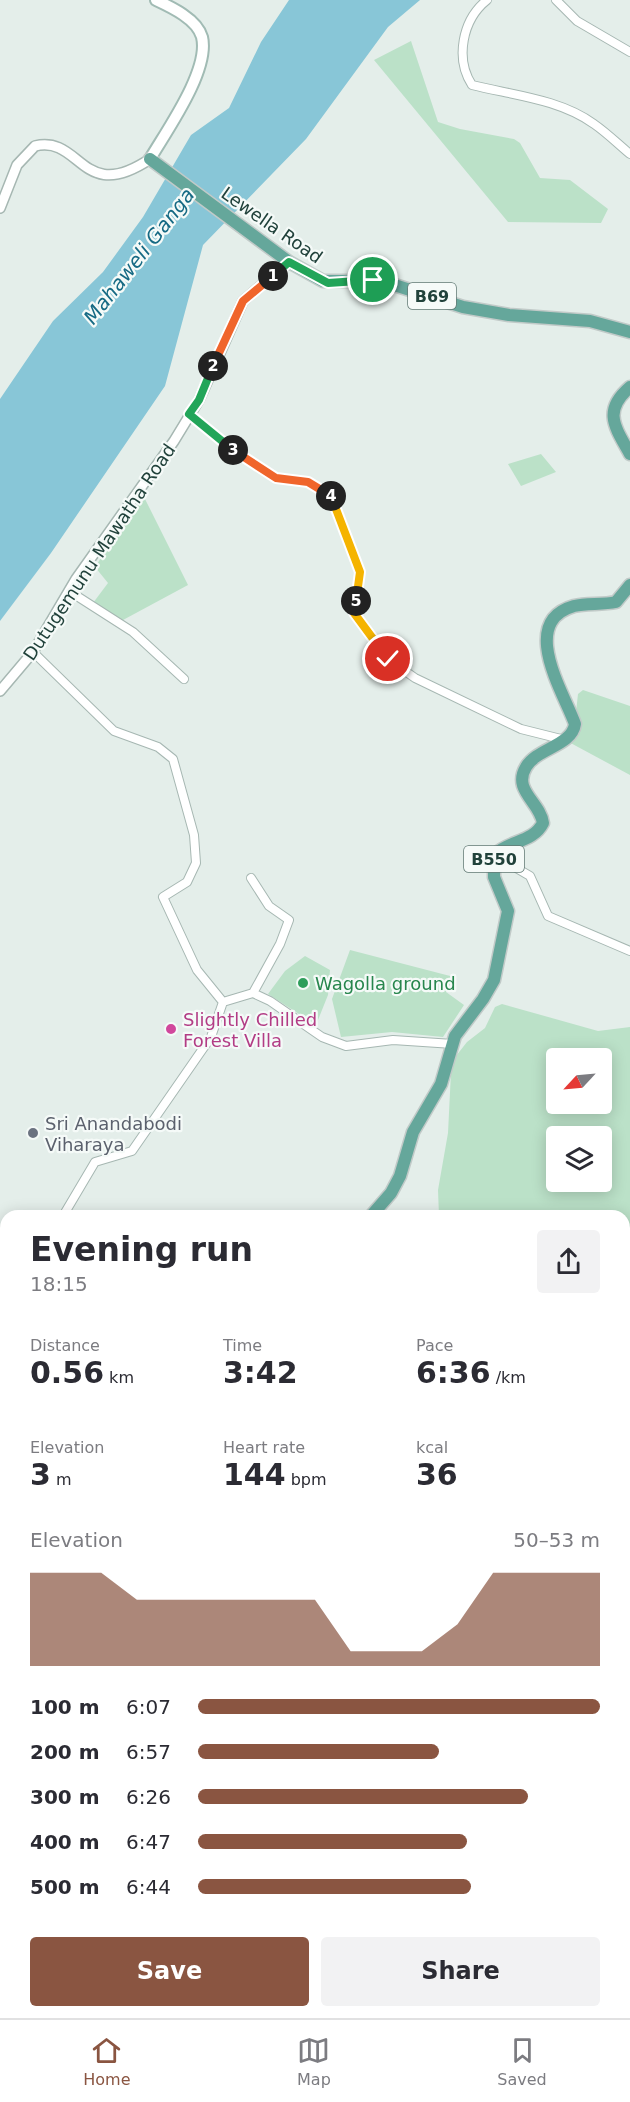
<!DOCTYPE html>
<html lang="en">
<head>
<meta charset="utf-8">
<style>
	:root { --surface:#fff; --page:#f2f2f3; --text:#2b2b33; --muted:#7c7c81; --line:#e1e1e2; --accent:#8a5541 }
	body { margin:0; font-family:"DejaVu Sans",sans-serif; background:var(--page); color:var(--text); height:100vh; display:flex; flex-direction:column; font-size:22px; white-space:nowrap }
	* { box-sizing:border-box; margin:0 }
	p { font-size:20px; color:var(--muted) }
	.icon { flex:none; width:33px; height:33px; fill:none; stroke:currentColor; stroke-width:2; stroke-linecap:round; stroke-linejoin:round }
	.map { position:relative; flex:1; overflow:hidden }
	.panel { position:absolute; left:0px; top:1210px; width:630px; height:808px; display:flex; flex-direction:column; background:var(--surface); border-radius:18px 18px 0 0; box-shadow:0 3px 15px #0003 }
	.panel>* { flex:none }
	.needle { width:39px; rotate:244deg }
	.controls { position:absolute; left:546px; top:1048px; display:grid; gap:12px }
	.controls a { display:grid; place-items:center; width:66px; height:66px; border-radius:6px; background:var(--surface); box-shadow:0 3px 15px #0003; font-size:30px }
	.pin { position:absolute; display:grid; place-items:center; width:51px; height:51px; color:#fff; margin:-26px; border:3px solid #fff; border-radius:50%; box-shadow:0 2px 6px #0007 }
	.km { position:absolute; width:30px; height:30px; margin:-15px; border-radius:50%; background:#222; color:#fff; font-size:16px; line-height:30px; text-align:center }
	.round { display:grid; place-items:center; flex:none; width:63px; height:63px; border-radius:6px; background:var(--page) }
	.summary { display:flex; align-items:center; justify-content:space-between; height:102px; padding:0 30px }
	h1 { font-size:33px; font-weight:700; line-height:45px }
	.metrics { display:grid; grid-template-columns:repeat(3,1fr); gap:9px; height:102px; padding:6px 30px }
	.metrics div { display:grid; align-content:center }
	.metrics b { font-size:30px; font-weight:700 }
	.metrics small { font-size:16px; font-weight:400 }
	.metrics p { font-size:16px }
	.chart { height:168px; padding:12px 30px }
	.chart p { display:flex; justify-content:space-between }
	.chart svg { width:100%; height:108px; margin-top:6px; fill:var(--accent); opacity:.7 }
	.action { display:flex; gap:12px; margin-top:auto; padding:12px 30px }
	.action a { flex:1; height:69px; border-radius:6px; background:var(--accent); color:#fff; font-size:24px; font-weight:700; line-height:69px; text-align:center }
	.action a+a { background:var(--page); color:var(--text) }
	ul { padding:0 30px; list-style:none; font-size:20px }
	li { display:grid; grid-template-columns:96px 72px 1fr; align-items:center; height:45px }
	li i { height:15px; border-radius:8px; background:var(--accent) }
	.dock { display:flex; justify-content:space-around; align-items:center; height:84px; border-top:2px solid var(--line); background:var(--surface); font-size:16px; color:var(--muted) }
	.dock a { display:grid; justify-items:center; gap:3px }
	.dock .on { color:var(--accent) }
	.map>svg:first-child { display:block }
	.green { fill:#bbe1c8; fill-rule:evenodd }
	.water { fill:#88c6d7 }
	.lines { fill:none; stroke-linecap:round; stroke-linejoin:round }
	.minor-casing { stroke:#a6b7b2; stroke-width:10 }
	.tertiary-casing { stroke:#a6b7b2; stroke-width:12 }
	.secondary-casing { stroke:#a1bbb4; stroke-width:14 }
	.primary-casing { stroke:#c1cac8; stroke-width:15 }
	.minor { stroke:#fff; stroke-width:8 }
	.tertiary { stroke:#fff; stroke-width:9 }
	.secondary { stroke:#fff; stroke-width:10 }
	.primary { stroke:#65a79b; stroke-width:12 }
	.split-1-casing { stroke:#fff; stroke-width:12 }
	.split-2-casing { stroke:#fff; stroke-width:12 }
	.split-3-casing { stroke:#fff; stroke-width:12 }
	.split-4-casing { stroke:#fff; stroke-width:12 }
	.split-5-casing { stroke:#fff; stroke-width:12 }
	.split-6-casing { stroke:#fff; stroke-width:12 }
	.split-1 { stroke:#22a559; stroke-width:8 }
	.split-2 { stroke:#f0652b; stroke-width:8 }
	.split-3 { stroke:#22a559; stroke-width:8 }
	.split-4 { stroke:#f0652b; stroke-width:8 }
	.split-5 { stroke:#f5b400; stroke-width:8 }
	.split-6 { stroke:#f5b400; stroke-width:8 }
	.leisure-dot { fill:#2e9e5b; stroke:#f5faf8; stroke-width:2 }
	.hotel-dot { fill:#d1479c; stroke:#f5faf8; stroke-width:2 }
	.worship-dot { fill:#6b7280; stroke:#f5faf8; stroke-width:2 }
	.labels { text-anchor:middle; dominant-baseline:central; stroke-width:4.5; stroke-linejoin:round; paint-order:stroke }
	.shield { fill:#f5faf8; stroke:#617974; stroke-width:1.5 }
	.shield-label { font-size:16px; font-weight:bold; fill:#21423b }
	.street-label { font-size:18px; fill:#21423b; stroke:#f5faf8 }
	.leisure-label { font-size:18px; fill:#27864d; stroke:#f5faf8; text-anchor:start }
	.hotel-label { font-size:18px; fill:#b23c85; stroke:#f5faf8; text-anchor:start }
	.worship-label { font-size:18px; fill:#5b616d; stroke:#f5faf8; text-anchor:start }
	.water-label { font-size:20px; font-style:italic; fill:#166a84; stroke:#f5faf8 }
</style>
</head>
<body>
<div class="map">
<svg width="630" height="2018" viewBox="0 0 630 2018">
	<rect width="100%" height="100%" fill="#e4eeea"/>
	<path class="green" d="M 411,41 L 438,122 L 460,129 L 514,139 L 520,143 L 540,178 L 570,180 L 608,209 L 601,223 L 508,222 L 374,60 Z
		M 541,454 L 556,472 L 521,486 L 508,464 Z
		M 143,495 L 188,585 L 123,620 L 93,603 L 108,583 L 95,567 Z
		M 583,690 L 630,706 L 630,775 L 565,740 L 574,730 L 578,694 Z
		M 350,950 L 454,977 L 446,992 L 464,1005 L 443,1037 L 392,1032 L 341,1037 L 332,999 Z
		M 305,956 L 330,970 L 328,995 L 316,1025 L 268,994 L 285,971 Z
		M 502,1004 L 598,1031 L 630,1027 L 630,2013 C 599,2018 569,2018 538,2013 L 624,2013 L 624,1216 L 439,1216 L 438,1190 L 448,1133 L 451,1072 L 456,1056 L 467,1042 L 485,1028 L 495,1007 ZM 556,1059 L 602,1059 L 602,1104 L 556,1104 ZM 556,1137 L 602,1137 L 602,1182 L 556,1182 Z
		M 270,2013 L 363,2013 L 359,2018 L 269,2018 Z"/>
	<path class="water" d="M 289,0 L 420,0 L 388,27 L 306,139 L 203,245 L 165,386 L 51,553 L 0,621 L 0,399 L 53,321 L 103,272 L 143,217 L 191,135 L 229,108 L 261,42 Z"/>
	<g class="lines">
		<g class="minor-casing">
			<path id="minor" d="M 487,0 C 462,20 455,59 472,85 C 512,95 560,99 594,124 C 607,133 618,144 630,154
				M 556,0 L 577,21 L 630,52
				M 189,414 L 239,454 L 276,478 L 308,482 L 331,496 L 360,572 L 354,613 L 388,659 L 415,678 L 521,729 L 565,740
				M 69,591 L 133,632 L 184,679
				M 33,652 L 114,731 L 158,747 L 173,759 L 194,835 L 196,863 L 187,882 L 163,897 L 197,970 L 223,1002 L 253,993 L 270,1001 L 322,1037 L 346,1046 L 393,1040 L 453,1044
				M 494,855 L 530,876 L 548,916 L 630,951
				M 251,878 L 269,906 L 289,920 L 280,944 L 253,993
				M 63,1216 L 95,1162 L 132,1151 L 211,1037 L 223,1002
				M 0,1349 L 6,1347
				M 0,1721 L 6,1722
				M 139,2018 L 142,2013
				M 181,2018 L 185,2013
				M 248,2018 L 252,2013"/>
		</g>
		<g class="tertiary-casing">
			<path id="tertiary" d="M 0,208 L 17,165 L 35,146 C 82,135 81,205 150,159
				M 0,691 L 33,652 L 76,579 L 174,441 L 199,400 L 243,301 L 289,262
				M 0,1828 L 6,1823"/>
		</g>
		<g class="secondary-casing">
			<path id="secondary" d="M 150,159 C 167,130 210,70 202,37 C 197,19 171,7 156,0"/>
		</g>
		<g class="primary-casing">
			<path id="primary" d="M 150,159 L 289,262 L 323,281 L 382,281 L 463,307 L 509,315 L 590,321 L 630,332
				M 630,387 C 602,411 615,427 630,454
				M 371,1216 L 391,1193 L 400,1176 L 413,1132 L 441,1084 L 455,1036 L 483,999 L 494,980 L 508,911 L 494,877 L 494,855 C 509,840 533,843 543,823 C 540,802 512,790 526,767 C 537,748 572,746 575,724 C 564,693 518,622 574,606 C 587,603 602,605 616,602 L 630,585
				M 0,1861 L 6,1850
				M 0,1937 L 0,1963"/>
		</g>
		<use href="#minor" class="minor"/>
		<use href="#tertiary" class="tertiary"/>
		<use href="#secondary" class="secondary"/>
		<use href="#primary" class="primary"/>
	</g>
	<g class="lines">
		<g class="split-1-casing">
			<path id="split-1" d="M 273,276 L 289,262 L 328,283 L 373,280"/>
		</g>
		<g class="split-2-casing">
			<path id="split-2" d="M 213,366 L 243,301 L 273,276"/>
		</g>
		<g class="split-3-casing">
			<path id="split-3" d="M 213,366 L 199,400 L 189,414 L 233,450"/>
		</g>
		<g class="split-4-casing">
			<path id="split-4" d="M 233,450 L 276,478 L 308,482 L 331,496"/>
		</g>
		<g class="split-5-casing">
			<path id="split-5" d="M 331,496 L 360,572 L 356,601"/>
		</g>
		<g class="split-6-casing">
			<path id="split-6" d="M 356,601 L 354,613 L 388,659"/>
		</g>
		<use href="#split-1" class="split-1"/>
		<use href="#split-2" class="split-2"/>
		<use href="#split-3" class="split-3"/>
		<use href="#split-4" class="split-4"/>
		<use href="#split-5" class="split-5"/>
		<use href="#split-6" class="split-6"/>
	</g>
	<circle class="leisure-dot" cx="303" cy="983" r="6"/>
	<circle class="hotel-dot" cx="171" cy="1029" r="6"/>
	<circle class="worship-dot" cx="33" cy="1133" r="6"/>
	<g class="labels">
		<g class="shield">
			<rect x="408" y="283" width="48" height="26" rx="4.5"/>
			<rect x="464" y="846" width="60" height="26" rx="4.5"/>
		</g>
		<g class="shield-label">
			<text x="432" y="296">B69</text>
			<text x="494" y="859">B550</text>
		</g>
		<g class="street-label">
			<text transform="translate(272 225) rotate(35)">Lewella Road</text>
			<text transform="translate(99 552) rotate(-56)">Dutugemunu Mawatha Road</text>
		</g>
		<g class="leisure-label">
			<text x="315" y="983">Wagolla ground</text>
		</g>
		<g class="hotel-label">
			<text x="183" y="1019">Slightly Chilled<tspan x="183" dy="21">Forest Villa</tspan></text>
		</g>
		<g class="worship-label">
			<text x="45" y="1123">Sri Anandabodi<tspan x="45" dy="21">Viharaya</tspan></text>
		</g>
		<g class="water-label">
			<text transform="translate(139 256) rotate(-52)">Mahaweli Ganga</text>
		</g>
	</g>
</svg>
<div class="controls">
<a><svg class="needle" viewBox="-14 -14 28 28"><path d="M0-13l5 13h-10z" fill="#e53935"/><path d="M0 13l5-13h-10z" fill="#7c7c81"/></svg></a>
<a><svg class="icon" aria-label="layers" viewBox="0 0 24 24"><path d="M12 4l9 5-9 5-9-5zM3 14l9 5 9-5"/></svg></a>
</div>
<div class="pin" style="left:373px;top:280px;background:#1e9e55"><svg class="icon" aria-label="arrive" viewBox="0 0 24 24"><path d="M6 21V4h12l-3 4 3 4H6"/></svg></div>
<div class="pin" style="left:388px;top:659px;background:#d93025"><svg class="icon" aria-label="check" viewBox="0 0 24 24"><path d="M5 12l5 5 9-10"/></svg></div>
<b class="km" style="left:273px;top:276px">1</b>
<b class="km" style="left:213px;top:366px">2</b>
<b class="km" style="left:233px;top:450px">3</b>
<b class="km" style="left:331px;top:496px">4</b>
<b class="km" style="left:356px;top:601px">5</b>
<section class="panel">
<div class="summary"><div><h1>Evening run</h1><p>18:15</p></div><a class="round"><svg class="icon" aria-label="share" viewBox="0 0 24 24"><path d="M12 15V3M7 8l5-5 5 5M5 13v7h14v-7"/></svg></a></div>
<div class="metrics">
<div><p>Distance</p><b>0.56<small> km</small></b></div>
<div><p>Time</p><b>3:42</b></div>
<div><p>Pace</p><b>6:36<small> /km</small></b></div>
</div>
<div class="metrics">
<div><p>Elevation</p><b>3<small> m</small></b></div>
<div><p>Heart rate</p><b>144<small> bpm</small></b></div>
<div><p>kcal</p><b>36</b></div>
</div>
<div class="chart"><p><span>Elevation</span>50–53 m</p>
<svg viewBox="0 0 160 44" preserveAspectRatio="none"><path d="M0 44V6L10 6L20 6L30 17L40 17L50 17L60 17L70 17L80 17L90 38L100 38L110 38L120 27L130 6L140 6L150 6L160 6V44z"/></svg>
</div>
<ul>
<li><b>100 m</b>6:07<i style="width:100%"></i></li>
<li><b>200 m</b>6:57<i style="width:60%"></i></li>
<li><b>300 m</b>6:26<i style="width:82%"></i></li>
<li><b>400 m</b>6:47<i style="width:67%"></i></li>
<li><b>500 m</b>6:44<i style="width:68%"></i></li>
</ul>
<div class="action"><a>Save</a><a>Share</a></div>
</section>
</div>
<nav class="dock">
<a class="on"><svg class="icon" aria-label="home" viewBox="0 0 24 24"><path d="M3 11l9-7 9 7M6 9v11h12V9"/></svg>Home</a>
<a><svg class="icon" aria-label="map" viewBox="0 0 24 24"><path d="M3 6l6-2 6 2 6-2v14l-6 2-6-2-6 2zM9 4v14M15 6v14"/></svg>Map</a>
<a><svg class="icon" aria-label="saved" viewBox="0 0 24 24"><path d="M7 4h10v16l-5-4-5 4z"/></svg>Saved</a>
</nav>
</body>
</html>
